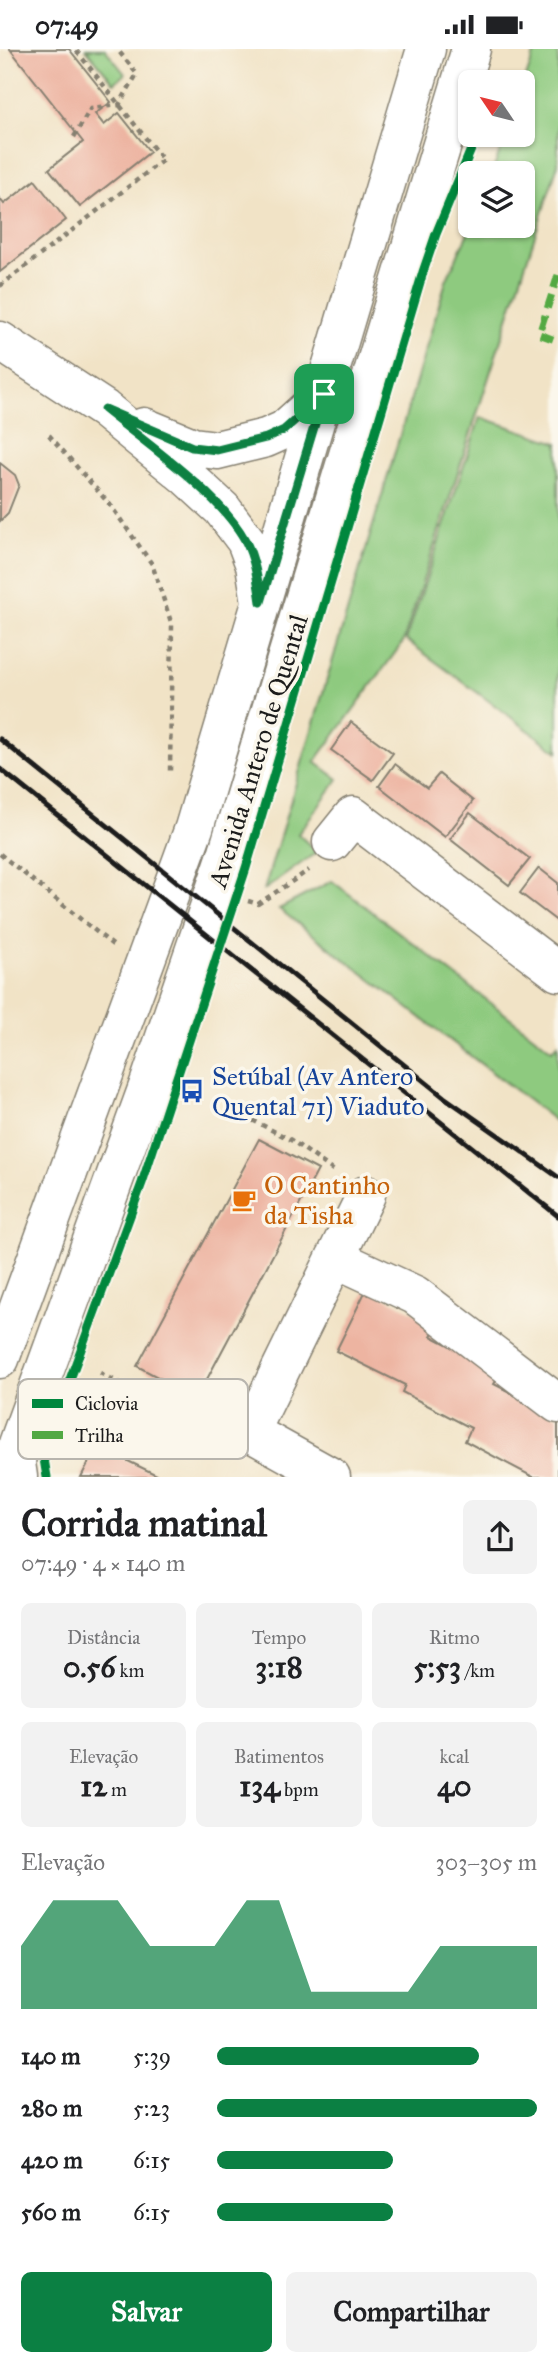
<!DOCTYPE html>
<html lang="pt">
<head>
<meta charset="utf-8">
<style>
	:root { --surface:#fff; --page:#f2f2f2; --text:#202124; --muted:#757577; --accent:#0b8043 }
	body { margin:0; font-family:"IM FELL Great Primer",serif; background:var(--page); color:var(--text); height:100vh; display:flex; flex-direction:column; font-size:26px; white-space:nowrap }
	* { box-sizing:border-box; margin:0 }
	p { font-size:23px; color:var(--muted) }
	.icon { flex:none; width:38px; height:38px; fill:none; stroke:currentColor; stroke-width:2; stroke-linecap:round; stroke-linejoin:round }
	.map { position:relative; height:1428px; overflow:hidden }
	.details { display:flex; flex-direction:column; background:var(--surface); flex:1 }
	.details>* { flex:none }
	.needle { width:46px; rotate:305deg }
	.controls { position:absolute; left:458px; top:21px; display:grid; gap:14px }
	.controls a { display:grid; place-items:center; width:77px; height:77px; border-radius:10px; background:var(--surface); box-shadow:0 2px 5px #0004; font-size:35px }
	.pin { position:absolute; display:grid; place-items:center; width:60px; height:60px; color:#fff; margin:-30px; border-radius:14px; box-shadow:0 4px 10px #0006 }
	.round { display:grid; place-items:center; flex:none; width:74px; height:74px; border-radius:10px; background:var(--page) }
	.overview { display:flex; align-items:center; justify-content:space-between; height:119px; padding:0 21px }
	h1 { font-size:38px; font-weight:700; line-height:52px }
	.figures { display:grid; grid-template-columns:repeat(3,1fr); gap:10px; height:119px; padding:7px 21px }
	.figures div { display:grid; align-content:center; border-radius:10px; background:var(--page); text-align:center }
	.figures b { font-size:30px; font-weight:700 }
	.figures small { font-size:19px; font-weight:400 }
	.figures p { font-size:19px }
	.chart { height:196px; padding:14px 21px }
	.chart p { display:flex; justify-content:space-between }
	.chart svg { width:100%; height:126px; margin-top:7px; fill:var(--accent); opacity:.7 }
	.primary-button { display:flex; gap:14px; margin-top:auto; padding:14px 21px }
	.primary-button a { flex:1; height:80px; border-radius:10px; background:var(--accent); color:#fff; font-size:28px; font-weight:700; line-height:80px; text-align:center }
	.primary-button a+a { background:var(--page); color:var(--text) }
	ul { padding:0 21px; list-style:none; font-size:23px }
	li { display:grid; grid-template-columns:112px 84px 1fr; align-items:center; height:52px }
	li i { height:18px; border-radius:9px; background:var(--accent) }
	.status { display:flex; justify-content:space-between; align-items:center; height:49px; padding:0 35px; background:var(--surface); direction:ltr }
	.status svg { height:19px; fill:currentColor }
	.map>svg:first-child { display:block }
	.green { fill:#8eca7f; stroke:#55734e; stroke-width:2 }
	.building { fill:#edb4a1 }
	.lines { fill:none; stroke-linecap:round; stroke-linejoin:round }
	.minor-casing { stroke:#868071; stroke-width:41 }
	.major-casing { stroke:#868071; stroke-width:41 }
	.path { stroke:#868071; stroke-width:4.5; stroke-dasharray:5 5; stroke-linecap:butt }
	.minor { stroke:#fff; stroke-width:38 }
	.major { stroke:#fff; stroke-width:38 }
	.rail { stroke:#1c1c1c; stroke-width:5 }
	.quiet { stroke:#52a943; stroke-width:7; stroke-dasharray:14 7; stroke-linecap:butt }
	.cycleway-casing { stroke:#fbf7ec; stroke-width:13 }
	.cycleway { stroke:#00873e; stroke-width:9 }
	.route-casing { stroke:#fff; stroke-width:14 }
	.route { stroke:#0b8043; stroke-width:9 }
	.labels { text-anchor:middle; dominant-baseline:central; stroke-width:7; stroke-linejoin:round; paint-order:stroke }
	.street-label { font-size:26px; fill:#1c1c1c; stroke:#fbf7ec }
	.transit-label { font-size:26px; fill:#164399; stroke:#fbf7ec; text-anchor:start }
	.food-label { font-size:26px; fill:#c56008; stroke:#fbf7ec; text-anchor:start }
	.key { fill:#fbf7ec; stroke:#b8b5ae; stroke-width:2 }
	.key-label { font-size:19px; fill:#1c1c1c }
</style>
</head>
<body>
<div class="status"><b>07:49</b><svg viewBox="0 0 49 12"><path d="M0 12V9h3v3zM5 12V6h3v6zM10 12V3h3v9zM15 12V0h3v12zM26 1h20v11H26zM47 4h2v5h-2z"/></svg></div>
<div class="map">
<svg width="558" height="1428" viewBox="0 0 558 1428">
	<rect width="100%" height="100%" fill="#fbf7ec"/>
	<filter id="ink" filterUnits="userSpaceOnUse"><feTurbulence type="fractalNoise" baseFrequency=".0143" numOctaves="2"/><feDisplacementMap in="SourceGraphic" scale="14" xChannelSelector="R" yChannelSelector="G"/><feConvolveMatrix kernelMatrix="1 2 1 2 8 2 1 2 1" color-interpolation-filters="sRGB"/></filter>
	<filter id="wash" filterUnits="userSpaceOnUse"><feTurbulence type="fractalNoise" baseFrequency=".00686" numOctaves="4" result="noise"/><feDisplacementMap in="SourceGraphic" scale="28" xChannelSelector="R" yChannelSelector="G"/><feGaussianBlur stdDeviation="1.57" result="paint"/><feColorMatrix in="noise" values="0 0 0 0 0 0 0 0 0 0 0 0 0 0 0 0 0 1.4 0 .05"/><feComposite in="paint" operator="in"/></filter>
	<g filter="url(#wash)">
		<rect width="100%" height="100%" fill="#f1e3c6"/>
		<path class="green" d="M 86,0 L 105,0 L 125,25 L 114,34 Z
			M 536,0 L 558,0 L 558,115 L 403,593 L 315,713 L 338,730 L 298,785 L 317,803 L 264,841 L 446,232 L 471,177 L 523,177 L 523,124 L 492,124 L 506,86 L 523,86 L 523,37 Z
			M 480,368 L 558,394 L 558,703 L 406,591 Z
			M 332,832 L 552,1001 L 558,995 L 558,1074 L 279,860 Z"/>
		<g id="blocks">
			<path class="building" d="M 10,0 L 69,0 L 111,53 L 95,65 L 104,76 L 119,64 L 150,103 L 80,158 L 49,120 L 83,93 Z
				M 35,131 L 66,171 L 0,223 L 0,150 L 4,155 Z
				M 0,414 L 15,426 L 19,436 L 8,464 L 0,472 Z
				M 351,673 L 393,704 L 373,731 L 331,701 Z
				M 395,715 L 427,739 L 439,725 L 473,752 L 445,788 L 379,737 Z
				M 470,764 L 530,810 L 509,836 L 450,790 Z
				M 539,819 L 558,834 L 558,873 L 520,844 Z
				M 259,1090 L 318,1121 L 197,1349 L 137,1317 Z
				M 367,1239 L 437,1275 L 431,1287 L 501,1323 L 494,1335 L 558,1368 L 558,1428 L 533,1428 L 465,1392 L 471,1379 L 402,1343 L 405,1336 L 336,1302 Z
				M 97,1397 L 161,1428 L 81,1428 Z"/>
		</g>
	</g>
	<g filter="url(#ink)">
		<use href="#blocks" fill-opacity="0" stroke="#868071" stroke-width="2"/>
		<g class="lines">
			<g class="minor-casing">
				<path id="minor" d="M 0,292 L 104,360 L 186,427 L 222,460 L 246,492 L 255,516 L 261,553
					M 144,378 L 193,398 L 217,401 L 266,389 L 284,381 L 324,345
					M 332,793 L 353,767 L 558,923
					M 335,1209 L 415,1246 L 558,1355
					M 331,1428 L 250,1383 L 366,1146"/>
			</g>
			<g class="major-casing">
				<path id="major" d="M 0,1310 L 194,779 L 426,0
					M 18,1428 L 16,1414 L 18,1395 L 150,1032 L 227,806 L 471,0"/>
			</g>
			<path class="path" d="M 74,88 L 91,59 L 119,56 L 137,25 L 117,0
				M 0,237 L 163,111 L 75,0
				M 49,386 L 111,457 L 152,515 L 172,576 L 170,722
				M 0,805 L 114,897
				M 248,852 L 258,855 L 309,821
				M 235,1062 L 291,1091 L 337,1124
				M 100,1324 L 132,1340"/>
			<use href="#minor" class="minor"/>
			<use href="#major" class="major"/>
			<path class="rail" d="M 0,690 L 444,1048 L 558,1128
				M 0,720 L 558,1167"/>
			<path class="quiet" d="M 558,226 L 539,285 L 558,292"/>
			<g class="cycleway-casing">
				<path id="cycleway" d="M 47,1428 L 43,1404 L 142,1134 L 246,819 L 423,223 L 436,185 L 477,86"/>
			</g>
			<use href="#cycleway" class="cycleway"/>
		</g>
	</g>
	<g class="lines" filter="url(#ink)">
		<g class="route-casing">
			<path id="route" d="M 324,345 L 261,553 C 258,532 255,510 245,491 C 220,445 146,394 104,360 L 192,398 L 217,401 L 266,389 L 284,381 Z"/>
		</g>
		<use href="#route" class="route"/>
	</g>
	<defs>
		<g id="bus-bare" transform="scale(1.89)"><path d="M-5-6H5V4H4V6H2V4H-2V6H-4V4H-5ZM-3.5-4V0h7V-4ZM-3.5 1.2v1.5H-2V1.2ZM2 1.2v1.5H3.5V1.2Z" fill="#1a4fb4" stroke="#fbf7ec" stroke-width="2.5" paint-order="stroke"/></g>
		<g id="cafe-bare" transform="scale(1.89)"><path d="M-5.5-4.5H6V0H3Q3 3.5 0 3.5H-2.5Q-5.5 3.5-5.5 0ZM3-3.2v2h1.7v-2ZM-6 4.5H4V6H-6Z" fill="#e8710a" stroke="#fbf7ec" stroke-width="2.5" paint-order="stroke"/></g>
	</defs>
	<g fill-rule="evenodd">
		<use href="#bus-bare" x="192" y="1042"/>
		<use href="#cafe-bare" x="244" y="1151"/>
	</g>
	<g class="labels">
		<g class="street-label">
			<text transform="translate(258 702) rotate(-73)">Avenida Antero de Quental</text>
		</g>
		<g class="transit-label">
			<text x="212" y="1027">Setúbal (Av Antero<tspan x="212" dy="30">Quental 71) Viaduto</tspan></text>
		</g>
		<g class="food-label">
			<text x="264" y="1136">O Cantinho<tspan x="264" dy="30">da Tisha</tspan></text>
		</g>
	</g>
	<rect x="18" y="1330" width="230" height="80" rx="10" class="key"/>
	<rect x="32" y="1350" width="31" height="9" fill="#00873e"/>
	<rect x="32" y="1382" width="31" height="8" fill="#52a943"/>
	<g class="key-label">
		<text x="75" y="1361">Ciclovia</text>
		<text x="75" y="1393">Trilha</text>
	</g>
</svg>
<div class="controls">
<a><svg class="needle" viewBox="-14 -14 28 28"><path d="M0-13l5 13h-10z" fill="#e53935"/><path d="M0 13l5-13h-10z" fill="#757577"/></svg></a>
<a><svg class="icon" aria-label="layers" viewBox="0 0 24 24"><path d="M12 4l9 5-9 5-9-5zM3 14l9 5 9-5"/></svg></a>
</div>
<div class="pin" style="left:324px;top:345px;background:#1e9e55"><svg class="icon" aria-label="arrive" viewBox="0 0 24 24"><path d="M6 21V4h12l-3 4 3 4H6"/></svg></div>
</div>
<section class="details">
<div class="overview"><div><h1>Corrida matinal</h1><p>07:49 · 4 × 140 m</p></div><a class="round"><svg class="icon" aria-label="share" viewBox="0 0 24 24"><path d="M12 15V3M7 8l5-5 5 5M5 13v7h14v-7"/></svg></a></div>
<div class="figures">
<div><p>Distância</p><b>0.56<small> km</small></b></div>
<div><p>Tempo</p><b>3:18</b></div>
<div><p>Ritmo</p><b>5:53<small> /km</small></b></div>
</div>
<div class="figures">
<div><p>Elevação</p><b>12<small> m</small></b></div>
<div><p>Batimentos</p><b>134<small> bpm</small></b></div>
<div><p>kcal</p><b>40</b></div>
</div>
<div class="chart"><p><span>Elevação</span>303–305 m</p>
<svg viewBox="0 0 160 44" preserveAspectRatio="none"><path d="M0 44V22L10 6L20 6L30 6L40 22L50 22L60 22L70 6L80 6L90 38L100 38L110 38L120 38L130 22L140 22L150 22L160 22V44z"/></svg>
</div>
<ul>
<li><b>140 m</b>5:39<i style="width:82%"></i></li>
<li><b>280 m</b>5:23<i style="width:100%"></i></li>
<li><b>420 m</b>6:15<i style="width:55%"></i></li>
<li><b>560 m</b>6:15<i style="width:55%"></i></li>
</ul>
<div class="primary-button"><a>Salvar</a><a>Compartilhar</a></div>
</section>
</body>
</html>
